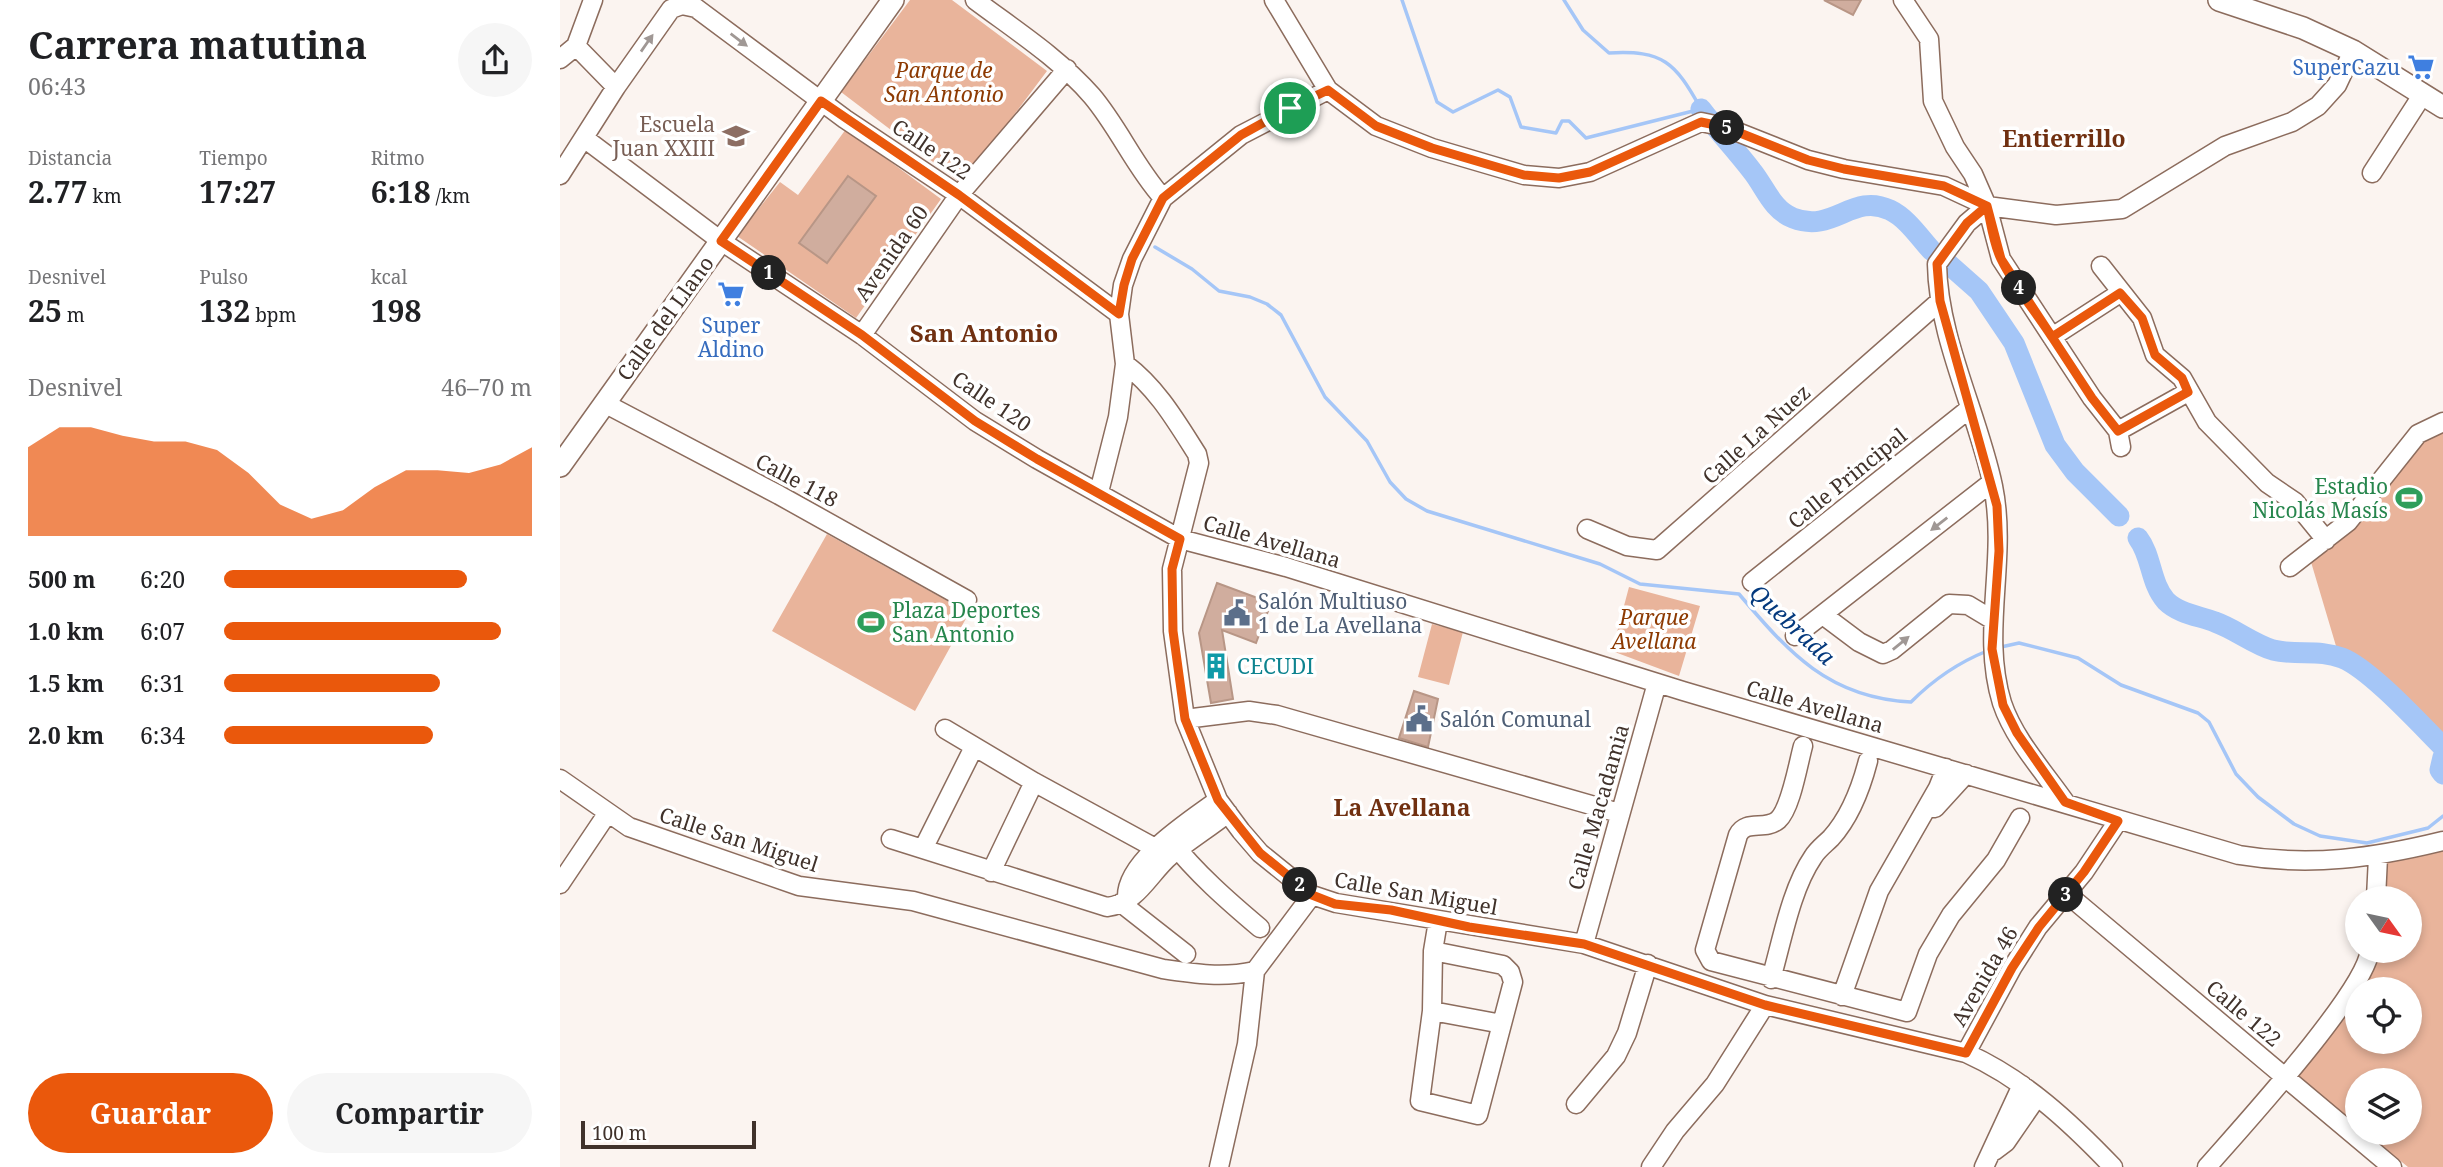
<!DOCTYPE html>
<html lang="es">
<head>
<meta charset="utf-8">
<style>
	:root { --surface:#fff; --page:#f6f6f6; --text:#202124; --muted:#757577; --accent:#ea580c }
	body { margin:0; font-family:"Noto Serif",serif; background:var(--page); color:var(--text); height:100vh; display:flex; flex-direction:column; font-size:26px; white-space:nowrap }
	* { box-sizing:border-box; margin:0 }
	p { font-size:23px; color:var(--muted) }
	.icon { flex:none; width:38px; height:38px; fill:none; stroke:currentColor; stroke-width:2; stroke-linecap:round; stroke-linejoin:round }
	.map { position:relative; flex:1; overflow:hidden }
	.panel { display:flex; flex-direction:column; background:var(--surface); width:560px }
	.panel>* { flex:none }
	.needle { width:46px; rotate:123deg }
	.buttons { position:absolute; left:1785px; top:886px; display:grid; gap:14px }
	.buttons a { display:grid; place-items:center; width:77px; height:77px; border-radius:50%; background:var(--surface); box-shadow:0 4px 10px #0003; font-size:35px }
	.scale { position:absolute; left:21px; bottom:18px; width:175px; box-sizing:border-box; padding-left:7px; border:4px solid #40322b; border-top:0; font-size:19px; line-height:24px; white-space:nowrap; color:#40322b; -webkit-text-stroke:5px #fff; paint-order:stroke }
	.pin { position:absolute; display:grid; place-items:center; width:60px; height:60px; color:#fff; margin:-30px; border:4px solid #fff; border-radius:50%; box-shadow:0 2px 7px #0007 }
	.km { position:absolute; width:35px; height:35px; margin:-18px; border-radius:50%; background:#222; color:#fff; font-size:19px; line-height:35px; text-align:center }
	.round { display:grid; place-items:center; flex:none; width:74px; height:74px; border-radius:37px; background:var(--page) }
	.summary { display:flex; align-items:center; justify-content:space-between; height:119px; padding:0 28px }
	h1 { font-size:38px; font-weight:700; line-height:52px }
	.figures { display:grid; grid-template-columns:repeat(3,1fr); gap:10px; height:119px; padding:7px 28px }
	.figures div { display:grid; align-content:center }
	.figures b { font-size:30px; font-weight:700 }
	.figures small { font-size:19px; font-weight:400 }
	.figures p { font-size:19px }
	.chart { height:196px; padding:14px 28px }
	.chart p { display:flex; justify-content:space-between }
	.chart svg { width:100%; height:126px; margin-top:7px; fill:var(--accent); opacity:.7 }
	.primary-button { display:flex; gap:14px; margin-top:auto; padding:14px 28px }
	.primary-button a { flex:1; height:80px; border-radius:42px; background:var(--accent); color:#fff; font-size:28px; font-weight:700; line-height:80px; text-align:center }
	.primary-button a+a { background:var(--page); color:var(--text) }
	ul { padding:0 28px; list-style:none; font-size:23px }
	li { display:grid; grid-template-columns:112px 84px 1fr; align-items:center; height:52px }
	li i { height:18px; border-radius:9px; background:var(--accent) }
	main { display:flex; flex:1; min-height:0 }
	.map>svg:first-child { display:block }
	.green { fill:#e9b49b }
	.lines { fill:none; stroke-linecap:round; stroke-linejoin:round }
	.stream { stroke:#a5c6f7; stroke-width:3.5 }
	.river { stroke:#a5c6f7; stroke-width:21 }
	.building { fill:#d0ad9e; stroke:#b89686; stroke-width:2 }
	.minor-casing { stroke:#8c6c5d; stroke-width:21 }
	.major-casing { stroke:#8c6c5d; stroke-width:24 }
	.minor { stroke:#fff; stroke-width:18 }
	.major { stroke:#fff; stroke-width:21 }
	.oneway { fill:#a09895 }
	.route-casing { stroke:#fff; stroke-width:14 }
	.route { stroke:#ea580c; stroke-width:9 }
	.labels { text-anchor:middle; dominant-baseline:central; stroke-width:7; stroke-linejoin:round; paint-order:stroke }
	.shop-label { font-size:21px; fill:#366cbe; stroke:#fff; text-anchor:end }
	.park-label { font-size:21px; font-style:italic; fill:#8d3a02; stroke:#fff }
	.education-label { font-size:21px; fill:#785e54; stroke:#fff; text-anchor:end }
	.street-label { font-size:21px; fill:#40322b; stroke:#fff }
	.leisure-label { font-size:21px; fill:#27864d; stroke:#fff; text-anchor:end }
	.service-label { font-size:21px; fill:#4e5e75; stroke:#fff; text-anchor:start }
	.culture-label { font-size:21px; fill:#0d838f; stroke:#fff; text-anchor:start }
	.neighbourhood-label { font-size:23px; font-weight:bold; fill:#703011; stroke:#fff }
	.water-label { font-size:23px; font-style:italic; fill:#04397d; stroke:#fff }
	.quarter-label { font-size:24px; font-weight:bold; fill:#703011; stroke:#fff }
</style>
</head>
<body>
<main>
<section class="panel">
<div class="summary"><div><h1>Carrera matutina</h1><p>06:43</p></div><a class="round"><svg class="icon" aria-label="share" viewBox="0 0 24 24"><path d="M12 15V3M7 8l5-5 5 5M5 13v7h14v-7"/></svg></a></div>
<div class="figures">
<div><p>Distancia</p><b>2.77<small> km</small></b></div>
<div><p>Tiempo</p><b>17:27</b></div>
<div><p>Ritmo</p><b>6:18<small> /km</small></b></div>
</div>
<div class="figures">
<div><p>Desnivel</p><b>25<small> m</small></b></div>
<div><p>Pulso</p><b>132<small> bpm</small></b></div>
<div><p>kcal</p><b>198</b></div>
</div>
<div class="chart"><p><span>Desnivel</span>46–70 m</p>
<svg viewBox="0 0 160 44" preserveAspectRatio="none"><path d="M0 44V13L10 6L20 6L30 9L40 11L50 11L60 14L70 22L80 33L90 38L100 35L110 27L120 21L130 21L140 22L150 19L160 13V44z"/></svg>
</div>
<ul>
<li><b>500 m</b>6:20<i style="width:79%"></i></li>
<li><b>1.0 km</b>6:07<i style="width:90%"></i></li>
<li><b>1.5 km</b>6:31<i style="width:70%"></i></li>
<li><b>2.0 km</b>6:34<i style="width:68%"></i></li>
</ul>
<div class="primary-button"><a>Guardar</a><a>Compartir</a></div>
</section>
<div class="map">
<svg width="1883" height="1167" viewBox="0 0 1883 1167">
	<rect width="100%" height="100%" fill="#fbf4f0"/>
	<path class="green" d="M 350,0 L 392,0 L 487,71 L 402,184 L 281,92 Z
		M 286,129 L 381,199 L 296,318 L 177,236 L 220,182 L 238,195 Z
		M 1883,429 L 1883,741 L 1799,660 L 1776,646 L 1751,562 L 1798,522 L 1866,437 Z
		M 267,534 L 409,613 L 355,711 L 212,631 Z
		M 1069,587 L 1140,606 L 1119,676 L 1052,651 Z
		M 872,624 L 903,632 L 889,685 L 858,677 Z
		M 1883,849 L 1883,1167 L 1848,1167 L 1805,1132 L 1850,1132 L 1850,1080 L 1797,1080 L 1797,1126 L 1734,1075 L 1797,991 L 1797,1041 L 1850,1041 L 1850,989 L 1799,989 L 1816,950 L 1850,950 L 1850,898 L 1823,898 L 1827,862 Z"/>
	<g class="lines">
		<path class="stream" d="M 842,0 L 877,102 L 893,112 L 938,90 L 950,97 L 961,127 L 996,133 L 1002,121 L 1009,121 L 1026,138 L 1141,109 C 1115,62 1103,50 1049,53 L 1023,30 L 1004,0
			M 595,247 L 632,269 L 659,291 L 690,297 L 707,304 L 721,315 L 765,397 L 807,441 L 830,482 L 846,499 L 867,511 L 1040,564 L 1080,584 L 1179,594 C 1229,653 1269,698 1351,702 C 1374,679 1397,663 1427,651
			M 1441,647 L 1459,643 L 1518,658 L 1561,685 L 1638,713 L 1649,722 L 1676,774 L 1698,797 L 1734,824 L 1760,836 L 1807,843 L 1868,828 L 1883,816"/>
		<path class="river" d="M 1141,109 C 1157,130 1176,150 1192,171 C 1205,187 1212,210 1233,218 C 1274,234 1292,192 1330,210 C 1347,218 1360,238 1372,251
			M 1385,261 L 1419,291 L 1454,343 L 1495,445 L 1515,472 L 1559,516
			M 1578,538 C 1592,556 1590,583 1606,601 C 1619,614 1640,616 1655,622 C 1675,629 1693,644 1713,650 C 1737,656 1759,649 1782,658 C 1810,669 1860,724 1883,747
			M 1883,757 L 1880,770 L 1883,774"/>
	</g>
	<path class="building" d="M 1264,0 L 1301,0 L 1293,15 Z
		M 288,176 L 316,196 L 267,263 L 239,243 Z
		M 657,583 L 711,603 L 696,643 L 662,630 L 673,699 L 651,703 L 639,633 Z
		M 854,691 L 878,699 L 868,747 L 839,738 Z"/>
	<g class="lines">
		<g class="minor-casing">
			<path id="minor" d="M 33,0 L 16,46 L 56,87
				M 415,0 C 455,30 499,58 532,96 C 559,128 575,167 603,198 L 681,135 L 768,90
				M 714,0 L 768,90 L 816,126 L 872,148 L 964,175 L 999,178 L 1030,172 L 1141,122 L 1165,127 L 1248,160 L 1284,169 L 1384,186 L 1427,206 L 1496,215 L 1562,209 L 1665,146 L 1732,122 L 1758,106 L 1777,85 L 1793,51
				M 1343,0 L 1369,39 L 1373,101 L 1395,147 L 1413,174 L 1427,206 L 1441,259 L 1532,398 L 1558,431 L 1561,447
				M 0,59 L 16,46
				M 24,138 L 161,241 L 302,335 L 415,421 L 477,459 L 620,539 L 726,567 L 1123,691 L 1679,855 C 1750,867 1814,858 1883,841
				M 1812,173 L 1863,94
				M 0,175 L 56,87 L 111,9 L 122,5 L 136,8 L 285,119 L 399,195 L 559,314
				M 1427,206 L 1407,223 L 1377,264 C 1378,338 1418,414 1433,486 C 1448,559 1420,632 1442,703 C 1454,739 1484,772 1505,802
				M 1541,266 L 1582,318 L 1595,355 L 1622,378 L 1647,422 L 1707,483 L 1735,502 L 1766,540
				M 302,335 L 399,195 L 507,69
				M 1492,337 L 1560,293
				M 565,364 C 597,388 616,421 637,454 L 639,463 L 612,569 L 613,631 L 625,719 L 658,800 L 681,831 L 700,853 L 752,895 L 776,903 L 1024,944 L 1205,1005 L 1406,1053 C 1464,1079 1510,1122 1553,1167
				M 44,403 L 219,495 L 407,600
				M 1558,431 L 1628,392
				M 539,492 L 558,417 L 565,364 L 559,314 L 563,285 L 572,259 L 603,198
				M 1027,529 L 1067,546 L 1097,550 L 1380,301
				M 1730,567 L 1788,522 L 1858,434 L 1883,422
				M 1192,582 L 1409,409
				M 1263,615 L 1299,642 L 1323,654 L 1332,650 L 1389,604 L 1408,605 L 1433,620
				M 1235,636 L 1432,482
				M 625,719 L 689,711 L 717,715 L 1059,813
				M 385,729 L 474,782 L 595,848 L 608,858
				M 1243,746 C 1238,764 1231,808 1218,820 C 1205,831 1186,819 1178,835 L 1145,950 L 1151,961 L 1347,1012 L 1368,954 L 1391,915 L 1436,860 L 1460,818
				M 0,779 L 69,827 L 239,886 L 353,901 L 603,969 C 636,974 663,978 695,971 L 752,895
				M 1375,808 L 1406,774
				M 331,839 L 547,907 C 577,904 589,874 610,856 C 628,841 649,828 668,813
				M 611,841 C 636,873 668,901 700,928
				M 363,849 L 414,747
				M 431,872 L 474,782
				M 0,884 L 47,814
				M 1507,894 L 1832,1167
				M 567,898 C 565,861 631,820 658,800
				M 1816,898 L 1818,857
				M 561,903 L 626,954
				M 1024,944 L 1097,683
				M 873,951 L 943,965 L 950,972 L 953,982 L 918,1115 L 860,1101 L 872,1011 L 873,951 L 878,921
				M 1211,979 C 1222,941 1231,889 1253,857 C 1257,850 1265,844 1271,838 C 1290,817 1301,788 1308,761
				M 1282,996 L 1319,891 L 1378,788 L 1386,768
				M 872,1011 L 942,1024
				M 1406,1053 L 1452,968 L 1478,927 L 1524,872 L 1558,821
				M 1016,1104 L 1056,1056 L 1067,1033 L 1088,964
				M 1434,1151 L 1446,1142 L 1477,1097
				M 659,1167 L 687,1044 L 695,971
				M 1091,1167 L 1115,1131 L 1155,1084 L 1205,1005
				M 1424,1167 L 1462,1085
				M 1647,1167 C 1681,1128 1805,993 1810,950"/>
		</g>
		<g class="major-casing">
			<path id="major" d="M 1659,0 L 1743,28 L 1793,51 L 1883,107
				M 0,466 L 333,0"/>
		</g>
		<use href="#minor" class="minor"/>
		<use href="#major" class="major"/>
	</g>
	<defs><path id="oneway-solid" d="M-6-.8H1V-3.2L6.5 0L1 3.2V.8H-6Z" transform="scale(1.75)"/></defs>
	<g class="oneway">
		<use href="#oneway-solid" transform="translate(179 40) rotate(37)"/>
		<use href="#oneway-solid" transform="translate(87 43) rotate(-55)"/>
		<use href="#oneway-solid" transform="translate(1379 524) rotate(142)"/>
		<use href="#oneway-solid" transform="translate(1341 643) rotate(-39)"/>
	</g>
	<g class="lines">
		<g class="route-casing">
			<path id="route" d="M 730,108 L 681,135 L 603,198 L 572,259 L 564,285 L 559,314 L 399,195 L 261,101 L 161,241 L 302,335 L 415,421 L 477,459 L 620,539 L 612,569 L 613,631 L 625,719 L 658,800 L 700,853 L 752,895 L 775,904 L 831,910 L 909,927 L 1024,944 L 1205,1005 L 1406,1053 L 1452,968 L 1479,927 L 1524,872 L 1558,821 L 1505,802 L 1457,733 L 1443,705 L 1432,649 L 1439,551 L 1437,506 L 1380,301 L 1377,264 L 1407,223 L 1427,206 L 1441,259 L 1532,398 L 1558,431 L 1628,392 L 1622,378 L 1595,355 L 1582,318 L 1560,293 L 1492,337 C 1475,311 1454,286 1441,259 C 1433,243 1431,223 1427,206 L 1384,186 L 1284,169 L 1248,160 L 1165,127 L 1141,122 L 1030,172 L 999,178 L 964,175 L 872,148 L 816,126 L 768,90 L 730,108"/>
		</g>
		<use href="#route" class="route"/>
	</g>
	<defs>
		<g id="supermarket-bare" transform="scale(2.1)"><path d="M-6-5.5h2.5l.6 2H6L4.5 2H-2.5L-4.4-4H-6ZM-1.5 3.2a1.3 1.3 0 1 0 .1 0ZM3 3.2a1.3 1.3 0 1 0 .1 0Z" fill="#3f7fe0" stroke="#fff" stroke-width="2.5" paint-order="stroke"/></g>
		<g id="school-bare" transform="scale(2.1)"><path d="M0-5L7-2L0 1L-7-2ZM-4 1L0 2.5L4 1V4Q0 6-4 4Z" fill="#8d6e63" stroke="#fff" stroke-width="2.5" paint-order="stroke"/></g>
		<g id="stadium-bare" transform="scale(2.1)"><path d="M0-5a6.5 5 0 1 0 0 10a6.5 5 0 1 0 0-10ZM-3.5-1.8h7v3.6h-7Z" fill="#2e9e5b" stroke="#fff" stroke-width="2.5" paint-order="stroke"/></g>
		<g id="civic-bare" transform="scale(2.1)"><path d="M-.6-6.5H3V-4.5H.6V-3L4-1V1h2V6H-6V1h2V-1L-.6-3ZM-1.2 2.5V6h2.4V2.5Z" fill="#5c6f8a" stroke="#fff" stroke-width="2.5" paint-order="stroke"/></g>
		<g id="building-bare" transform="scale(2.1)"><path d="M-4-6H4V6H1V3H-1V6H-4ZM-2.5-4.3h1.7v1.8h-1.7ZM.8-4.3h1.7v1.8H.8ZM-2.5-1h1.7V.8h-1.7ZM.8-1h1.7V.8H.8Z" fill="#0f9aa8" stroke="#fff" stroke-width="2.5" paint-order="stroke"/></g>
	</defs>
	<g fill-rule="evenodd">
		<use href="#supermarket-bare" x="1861" y="67"/>
		<use href="#school-bare" x="176" y="136"/>
		<use href="#supermarket-bare" x="171" y="294"/>
		<use href="#stadium-bare" x="1849" y="498"/>
		<use href="#civic-bare" x="677" y="613"/>
		<use href="#stadium-bare" x="311" y="622"/>
		<use href="#building-bare" x="656" y="666"/>
		<use href="#civic-bare" x="859" y="719"/>
	</g>
	<g class="labels">
		<g class="shop-label">
			<text x="1840" y="67">SuperCazu</text>
			<text x="171" y="325" text-anchor="middle">Super<tspan x="171" dy="24">Aldino</tspan></text>
		</g>
		<g class="park-label">
			<text x="384" y="70">Parque de<tspan x="384" dy="24">San Antonio</tspan></text>
			<text x="1094" y="617">Parque<tspan x="1094" dy="24">Avellana</tspan></text>
		</g>
		<g class="education-label">
			<text x="155" y="124">Escuela<tspan x="155" dy="24">Juan XXIII</tspan></text>
		</g>
		<g class="street-label">
			<text transform="translate(372 149) rotate(34)">Calle 122</text>
			<text transform="translate(331 253) rotate(-55)">Avenida 60</text>
			<text transform="translate(105 318) rotate(-54)">Calle del Llano</text>
			<text transform="translate(432 401) rotate(34)">Calle 120</text>
			<text transform="translate(1196 434) rotate(-42)">Calle La Nuez</text>
			<text transform="translate(1287 478) rotate(-39)">Calle Principal</text>
			<text transform="translate(237 480) rotate(28)">Calle 118</text>
			<text transform="translate(712 541) rotate(16)">Calle Avellana</text>
			<text transform="translate(1255 706) rotate(16)">Calle Avellana</text>
			<text transform="translate(1038 807) rotate(-74)">Calle Macadamia</text>
			<text transform="translate(179 839) rotate(18)">Calle San Miguel</text>
			<text transform="translate(856 893) rotate(10)">Calle San Miguel</text>
			<text transform="translate(1424 976) rotate(-60)">Avenida 46</text>
			<text transform="translate(1684 1013) rotate(40)">Calle 122</text>
		</g>
		<g class="leisure-label">
			<text x="1828" y="486">Estadio<tspan x="1828" dy="24">Nicolás Masís</tspan></text>
			<text x="332" y="610" text-anchor="start">Plaza Deportes<tspan x="332" dy="24">San Antonio</tspan></text>
		</g>
		<g class="service-label">
			<text x="698" y="601">Salón Multiuso<tspan x="698" dy="24">1 de La Avellana</tspan></text>
			<text x="880" y="719">Salón Comunal</text>
		</g>
		<g class="culture-label">
			<text x="677" y="666">CECUDI</text>
		</g>
		<g class="neighbourhood-label">
			<text x="1504" y="138">Entierrillo</text>
			<text x="842" y="807">La Avellana</text>
		</g>
		<g class="water-label">
			<text transform="translate(1233 624) rotate(43)">Quebrada</text>
		</g>
		<g class="quarter-label">
			<text x="424" y="332">San Antonio</text>
		</g>
	</g>
</svg>
<div class="buttons">
<a><svg class="needle" viewBox="-14 -14 28 28"><path d="M0-13l5 13h-10z" fill="#e53935"/><path d="M0 13l5-13h-10z" fill="#757577"/></svg></a>
<a><svg class="icon" aria-label="locate" viewBox="0 0 24 24"><circle cx="12" cy="12" r="6"/><path d="M12 2v4M12 18v4M2 12h4M18 12h4"/></svg></a>
<a><svg class="icon" aria-label="layers" viewBox="0 0 24 24"><path d="M12 4l9 5-9 5-9-5zM3 14l9 5 9-5"/></svg></a>
</div>
<div class="scale">100 m</div>
<div class="pin" style="left:730px;top:108px;background:#1e9e55"><svg class="icon" aria-label="arrive" viewBox="0 0 24 24"><path d="M6 21V4h12l-3 4 3 4H6"/></svg></div>
<b class="km" style="left:209px;top:273px">1</b>
<b class="km" style="left:740px;top:885px">2</b>
<b class="km" style="left:1506px;top:895px">3</b>
<b class="km" style="left:1459px;top:288px">4</b>
<b class="km" style="left:1167px;top:128px">5</b>
</div>
</main>
</body>
</html>
